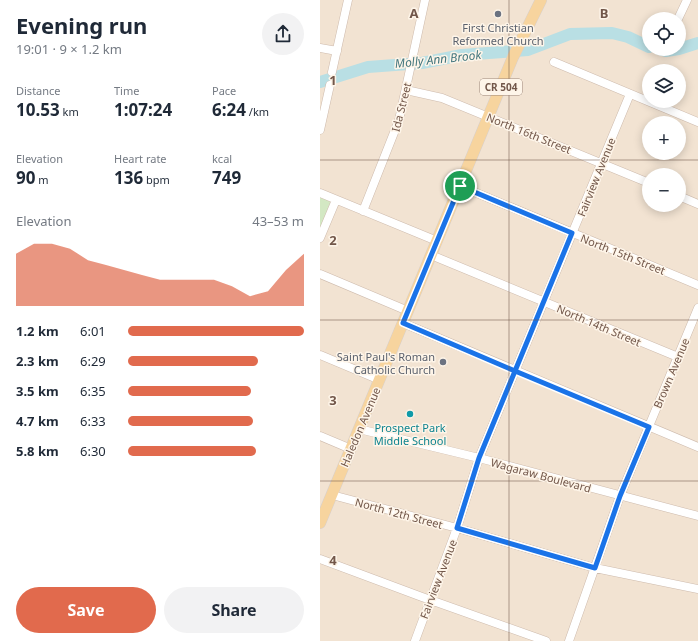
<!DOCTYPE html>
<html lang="en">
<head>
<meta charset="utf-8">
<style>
	:root { --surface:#fff; --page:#f2f2f3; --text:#1f2937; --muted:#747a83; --accent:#e16a4d }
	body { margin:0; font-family:"Noto Sans",sans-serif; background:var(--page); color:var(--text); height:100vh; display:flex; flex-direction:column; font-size:15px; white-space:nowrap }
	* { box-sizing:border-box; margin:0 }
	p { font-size:13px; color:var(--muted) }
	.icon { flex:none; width:22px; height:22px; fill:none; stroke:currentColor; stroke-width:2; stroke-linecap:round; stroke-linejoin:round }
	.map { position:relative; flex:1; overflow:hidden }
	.drawer { display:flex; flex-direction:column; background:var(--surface); width:320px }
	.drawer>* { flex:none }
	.buttons { position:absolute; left:322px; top:12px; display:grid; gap:8px }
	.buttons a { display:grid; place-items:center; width:44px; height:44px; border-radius:50%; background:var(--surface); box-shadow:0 2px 10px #0003; font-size:20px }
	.pin { position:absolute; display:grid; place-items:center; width:34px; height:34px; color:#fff; margin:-17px; border:2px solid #fff; border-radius:50%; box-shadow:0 1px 4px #0007 }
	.round { display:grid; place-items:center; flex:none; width:42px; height:42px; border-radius:21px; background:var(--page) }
	.overview { display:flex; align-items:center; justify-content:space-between; height:68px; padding:0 16px }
	h1 { font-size:22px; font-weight:700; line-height:30px }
	.stats { display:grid; grid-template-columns:repeat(3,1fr); gap:6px; height:68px; padding:4px 16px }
	.stats div { display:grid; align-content:center }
	.stats b { font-size:17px; font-weight:700 }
	.stats small { font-size:11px; font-weight:400 }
	.stats p { font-size:11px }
	.chart { height:112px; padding:8px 16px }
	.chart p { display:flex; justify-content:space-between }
	.chart svg { width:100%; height:72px; margin-top:4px; fill:var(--accent); opacity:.7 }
	.button { display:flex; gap:8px; margin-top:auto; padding:8px 16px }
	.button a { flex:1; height:46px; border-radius:24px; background:var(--accent); color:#fff; font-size:16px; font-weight:700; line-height:46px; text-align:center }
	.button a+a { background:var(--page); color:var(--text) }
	ul { padding:0 16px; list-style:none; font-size:13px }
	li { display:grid; grid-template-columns:64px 48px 1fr; align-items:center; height:30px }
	li i { height:10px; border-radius:5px; background:var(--accent) }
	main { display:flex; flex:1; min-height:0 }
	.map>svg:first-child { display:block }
	.residential { fill:#f2e3d2; fill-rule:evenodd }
	.green { fill:#d3e8c3 }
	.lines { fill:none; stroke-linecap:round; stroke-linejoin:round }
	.river { stroke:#b9dfe4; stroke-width:12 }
	.minor-casing { stroke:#cebbad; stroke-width:9 }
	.major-casing { stroke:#d8d0cc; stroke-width:12 }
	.minor { stroke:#fff; stroke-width:8 }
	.major { stroke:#f7d49e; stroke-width:11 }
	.route-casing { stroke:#fff; stroke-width:8 }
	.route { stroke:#1a73e8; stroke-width:5 }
	.grid { fill:none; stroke:#72574a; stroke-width:1; stroke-opacity:0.55 }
	.worship-dot { fill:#6b7280; stroke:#fef5e9; stroke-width:1.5 }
	.culture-dot { fill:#0f9aa8; stroke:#fef5e9; stroke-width:1.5 }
	.labels { text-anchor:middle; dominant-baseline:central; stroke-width:3; stroke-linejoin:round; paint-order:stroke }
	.shield { fill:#fef5e9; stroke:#9c867a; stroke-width:1 }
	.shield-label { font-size:10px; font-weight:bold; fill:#72574a }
	.worship-label { font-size:11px; fill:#5b616d; stroke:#fef5e9 }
	.street-label { font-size:11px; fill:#72574a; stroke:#fef5e9 }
	.culture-label { font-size:11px; fill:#0d838f; stroke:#fef5e9 }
	.water-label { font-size:12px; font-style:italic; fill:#42767e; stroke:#fef5e9 }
	.grid-label { font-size:13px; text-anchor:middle; font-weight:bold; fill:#72574a; stroke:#fef5e9; stroke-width:3; stroke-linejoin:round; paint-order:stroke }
</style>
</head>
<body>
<main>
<section class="drawer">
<div class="overview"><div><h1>Evening run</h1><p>19:01 · 9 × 1.2 km</p></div><a class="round"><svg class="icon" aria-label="share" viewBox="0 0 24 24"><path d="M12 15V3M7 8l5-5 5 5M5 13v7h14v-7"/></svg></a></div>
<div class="stats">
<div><p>Distance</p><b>10.53<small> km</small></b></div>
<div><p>Time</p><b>1:07:24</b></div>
<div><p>Pace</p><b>6:24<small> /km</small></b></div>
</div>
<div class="stats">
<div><p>Elevation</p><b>90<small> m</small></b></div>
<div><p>Heart rate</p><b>136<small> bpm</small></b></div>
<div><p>kcal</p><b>749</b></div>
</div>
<div class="chart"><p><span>Elevation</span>43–53 m</p>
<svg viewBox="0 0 160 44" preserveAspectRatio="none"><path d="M0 44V12L10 6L20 6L30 9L40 16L50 19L60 22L70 25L80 28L90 28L100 28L110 28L120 32L130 38L140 35L150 22L160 12V44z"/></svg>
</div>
<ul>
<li><b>1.2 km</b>6:01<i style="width:100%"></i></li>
<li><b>2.3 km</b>6:29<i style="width:74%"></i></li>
<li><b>3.5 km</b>6:35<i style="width:70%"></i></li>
<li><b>4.7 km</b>6:33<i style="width:71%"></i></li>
<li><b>5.8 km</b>6:30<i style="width:73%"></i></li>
</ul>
<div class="button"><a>Save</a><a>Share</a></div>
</section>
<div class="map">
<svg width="378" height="641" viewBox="0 0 378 641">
	<rect width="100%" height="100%" fill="#fbf1e3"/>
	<path class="residential" d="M 0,0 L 378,0 L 378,641 L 0,641 ZM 329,19 L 359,19 L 359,49 L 329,49 ZM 329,71 L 359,71 L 359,101 L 329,101 ZM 329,123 L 359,123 L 359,153 L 329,153 ZM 329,175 L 359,175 L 359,205 L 329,205 Z"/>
	<path class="green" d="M 0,193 L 17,200 L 0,238 Z"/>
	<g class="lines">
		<path class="river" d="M 339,49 L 346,51 L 359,49
			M 359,49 L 378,43
			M 0,82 L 48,67 L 102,63 L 142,55 L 208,50 L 250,34 L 292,33 L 308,37 L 329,47"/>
		<g class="minor-casing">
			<path id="minor" d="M 358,19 L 367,0
				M 0,48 L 17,51
				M 234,62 L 378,122
				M 12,72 L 28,0
				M 86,90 L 122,98 L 329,183
				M 0,130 L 10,85
				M 140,186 L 378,285
				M 0,193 L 117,241
				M 359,196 L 378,204
				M 43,211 L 79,120 L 105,0
				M 0,238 L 16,200
				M 111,255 L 358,357
				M 0,274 L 88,311
				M 83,323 L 378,447
				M 0,355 L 60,380
				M 39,429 L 159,458 L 378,516
				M 0,436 L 31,449
				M 12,495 L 137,528 L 275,568 L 378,589
				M 0,559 L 102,597 L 226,641
				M 95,641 L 137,528 L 159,458 L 310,94
				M 249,641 L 300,496 L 378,308"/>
		</g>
		<g class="major-casing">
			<path id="major" d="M 0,523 L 193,57 L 221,0"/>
		</g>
		<use href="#minor" class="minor"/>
		<use href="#major" class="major"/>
	</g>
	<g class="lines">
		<g class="route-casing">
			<path id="route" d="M 140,186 L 83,323 L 195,371 L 159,458 L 137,528 L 275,568 L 300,496 L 329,427 L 195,371 L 252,233 L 140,186"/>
		</g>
		<use href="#route" class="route"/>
	</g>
	<path class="grid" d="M 189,0 L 189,641M 0,160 L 378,160M 0,320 L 378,320M 0,481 L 378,481"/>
	<g class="worship-dot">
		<circle cx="178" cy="14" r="4"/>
		<circle cx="123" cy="362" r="4"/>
	</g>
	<circle class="culture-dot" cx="90" cy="414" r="4"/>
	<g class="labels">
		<rect class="shield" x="160" y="79" width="42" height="16" rx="3"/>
		<g class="shield-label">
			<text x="181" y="87">CR 504</text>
		</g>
		<g class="worship-label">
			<text x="178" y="27">First Christian<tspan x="178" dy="13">Reformed Church</tspan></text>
			<text x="115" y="356" text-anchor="end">Saint Paul's Roman<tspan x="115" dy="13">Catholic Church</tspan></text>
		</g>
		<g class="street-label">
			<text transform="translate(81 107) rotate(-76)">Ida Street</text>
			<text transform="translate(209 133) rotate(22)">North 16th Street</text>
			<text transform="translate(276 177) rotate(-68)">Fairview Avenue</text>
			<text transform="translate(303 254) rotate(22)">North 15th Street</text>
			<text transform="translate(279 325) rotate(23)">North 14th Street</text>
			<text transform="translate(351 373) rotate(-67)">Brown Avenue</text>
			<text transform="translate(40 427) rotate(-67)">Haledon Avenue</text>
			<text transform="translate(221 475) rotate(15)">Wagaraw Boulevard</text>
			<text transform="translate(79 513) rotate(15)">North 12th Street</text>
			<text transform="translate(118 579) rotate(-69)">Fairview Avenue</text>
		</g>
		<g class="culture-label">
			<text x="90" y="427">Prospect Park<tspan x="90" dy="13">Middle School</tspan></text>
		</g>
		<g class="water-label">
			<text transform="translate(118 59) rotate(-6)">Molly Ann Brook</text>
		</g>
	</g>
	<g class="grid-label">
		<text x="94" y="18">A</text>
		<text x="284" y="18">B</text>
		<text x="13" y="85">1</text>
		<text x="13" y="245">2</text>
		<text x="13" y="405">3</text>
		<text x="13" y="565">4</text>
	</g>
</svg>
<div class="buttons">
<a><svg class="icon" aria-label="locate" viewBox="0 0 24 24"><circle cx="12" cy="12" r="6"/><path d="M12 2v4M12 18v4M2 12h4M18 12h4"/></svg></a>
<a><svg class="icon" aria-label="layers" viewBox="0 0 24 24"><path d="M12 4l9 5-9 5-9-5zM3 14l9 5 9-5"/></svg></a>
<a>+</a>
<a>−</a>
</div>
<div class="pin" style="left:140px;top:186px;background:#1e9e55"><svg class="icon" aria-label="arrive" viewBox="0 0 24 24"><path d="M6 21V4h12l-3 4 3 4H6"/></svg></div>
</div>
</main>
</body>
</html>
